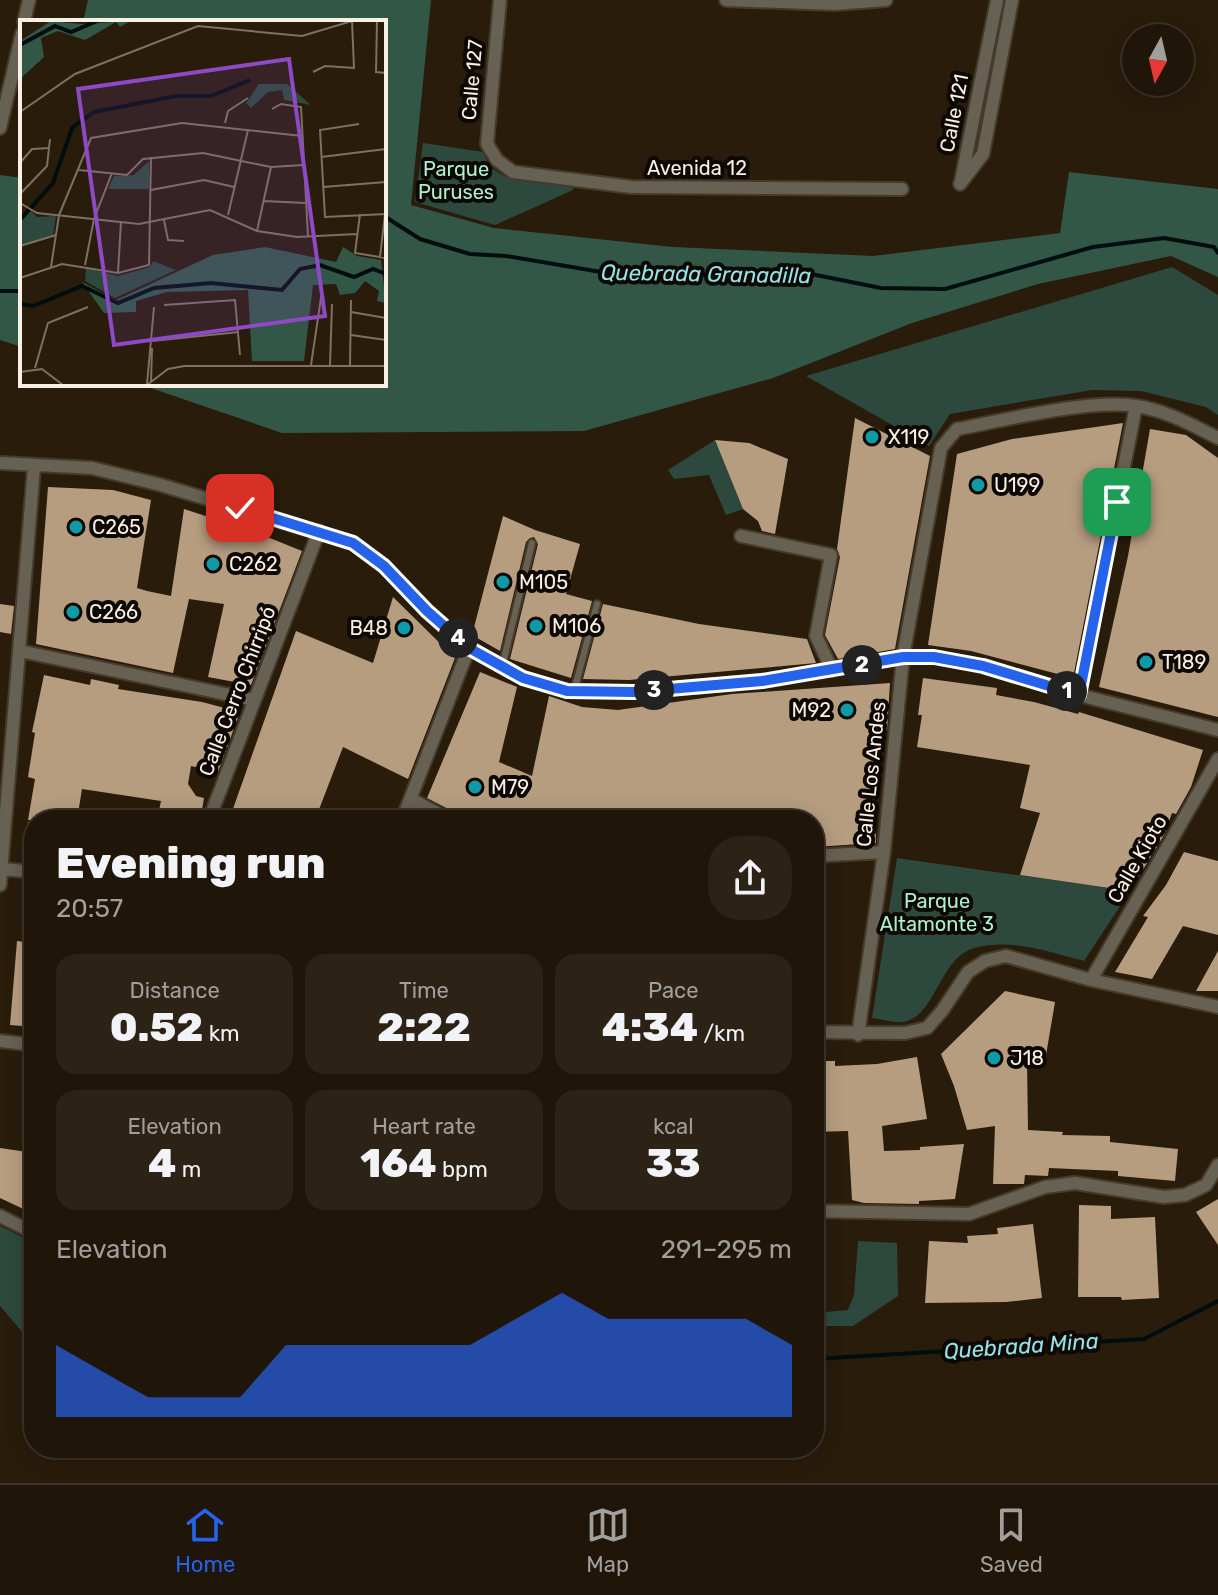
<!DOCTYPE html>
<html lang="en">
<head>
<meta charset="utf-8">
<style>
	:root { --surface:#1f1508; --page:#2c2216; --text:#f1f3f6; --muted:#a19f9c; --line:#3c3429; --accent:#2563eb }
	body { margin:0; font-family:Rubik,sans-serif; background:var(--page); color:var(--text); height:100vh; display:flex; flex-direction:column; font-size:30px; white-space:nowrap }
	* { box-sizing:border-box; margin:0 }
	p { font-size:26px; color:var(--muted) }
	.icon { flex:none; width:44px; height:44px; fill:none; stroke:currentColor; stroke-width:2; stroke-linecap:round; stroke-linejoin:round }
	.map { position:relative; flex:1; overflow:hidden }
	.side { position:absolute; left:24px; top:810px; width:800px; height:648px; display:flex; flex-direction:column; background:var(--surface); border-radius:32px; box-shadow:0 4px 20px #0003,0 0 0 2px var(--line) }
	.side>* { flex:none }
	.needle { width:52px; rotate:188deg }
	.controls { position:absolute; left:1122px; top:24px; display:grid; gap:16px }
	.controls a { display:grid; place-items:center; width:72px; height:72px; border-radius:50%; background:var(--surface); box-shadow:0 4px 20px #0003,0 0 0 2px var(--line); font-size:40px }
	.pin { position:absolute; display:grid; place-items:center; width:68px; height:68px; color:#fff; margin:-34px; border-radius:16px; box-shadow:0 4px 12px #0006 }
	.km { position:absolute; width:40px; height:40px; margin:-20px; border-radius:50%; background:#222; color:#fff; font-size:22px; line-height:40px; text-align:center }
	.round { display:grid; place-items:center; flex:none; width:84px; height:84px; border-radius:32px; background:var(--page) }
	.overview { display:flex; align-items:center; justify-content:space-between; height:136px; padding:0 32px }
	h1 { font-size:44px; font-weight:800; line-height:60px }
	.stats { display:grid; grid-template-columns:repeat(3,1fr); gap:12px; height:136px; padding:8px 32px }
	.stats div { display:grid; align-content:center; border-radius:20px; background:var(--page); text-align:center }
	.stats b { font-size:40px; font-weight:800 }
	.stats small { font-size:22px; font-weight:400 }
	.stats p { font-size:22px }
	.chart { height:224px; padding:16px 32px }
	.chart p { display:flex; justify-content:space-between }
	.chart svg { width:100%; height:144px; margin-top:8px; fill:var(--accent); opacity:.7 }
	.menu { display:flex; justify-content:space-around; align-items:center; height:112px; border-top:2px solid var(--line); background:var(--surface); font-size:22px; color:var(--muted) }
	.menu a { display:grid; justify-items:center; gap:4px }
	.menu .selected { color:var(--accent) }
	.map>svg:first-child { display:block }
	.green { fill:#2d493d }
	.forest { fill:#325747 }
	.lines { fill:none; stroke-linecap:round; stroke-linejoin:round }
	.stream { stroke:#000d0f; stroke-width:4 }
	.building { fill:#b69d80 }
	.service-casing { stroke:#463a2a; stroke-width:10 }
	.minor-casing { stroke:#463a2a; stroke-width:16 }
	.service { stroke:#676153; stroke-width:6 }
	.minor { stroke:#676153; stroke-width:12 }
	.route-casing { stroke:#fff; stroke-width:16 }
	.route { stroke:#2563eb; stroke-width:10 }
	.culture-dot { fill:#0f9aa8; stroke:#0d0803; stroke-width:3 }
	.labels { text-anchor:middle; dominant-baseline:central; stroke-width:8; stroke-linejoin:round; paint-order:stroke }
	.street-label { font-size:20px; fill:#f9f0e5; stroke:#0d0803 }
	.park-label { font-size:20px; fill:#acf0d1; stroke:#0d0803 }
	.poi-label { font-size:20px; fill:#f9f0e5; stroke:#0d0803; text-anchor:start }
	.water-label { font-size:22px; font-style:italic; fill:#92e4e9; stroke:#0d0803 }
	.inset-river { fill:none; stroke:#000d0f; stroke-width:4 }
	.inset-road { fill:none; stroke:#7c7162; stroke-width:2 }
	.view { fill:#8e49c5; fill-opacity:0.15; stroke:#8e49c5; stroke-width:4 }
	.inset-edge { fill:none; stroke:#f9f0e5; stroke-width:4 }
</style>
</head>
<body>
<div class="map">
<svg width="1218" height="1483" viewBox="0 0 1218 1483">
	<rect width="100%" height="100%" fill="#291c0b"/>
	<path class="green" d="M 423,143 L 483,152 L 490,167 L 504,176 L 573,185 L 573,190 L 495,225 L 415,202 Z
		M 1172,267 L 1218,295 L 1218,415 L 1206,407 L 1141,391 L 1092,390 L 950,414 L 929,446 L 806,376 Z
		M 715,440 L 743,509 L 726,515 L 709,475 L 674,479 L 668,470 Z
		M 897,858 L 1130,891 L 1084,961 C 1049,952 1011,938 974,948 C 939,958 936,1017 903,1022 C 894,1023 881,1019 872,1018 Z
		M 0,1226 L 34,1243 L 34,1341 L 30,1341 L 0,1306 Z
		M 858,1241 L 897,1243 L 898,1296 L 853,1326 L 814,1326 L 814,1313 L 848,1310 L 854,1295 Z"/>
	<path class="forest" d="M 88,0 L 431,0 L 411,205 L 494,228 L 673,247 L 873,256 L 1060,233 L 1069,172 L 1218,189 L 1218,277 L 1171,256 L 1038,284 L 912,323 L 773,378 L 584,431 L 282,433 L 139,384 L 384,384 L 384,22 L 83,22 Z
		M 0,175 L 22,178 L 22,347 L 0,340 Z"/>
	<g class="lines">
		<path class="stream" d="M 384,216 L 420,239 L 470,254 L 506,256 L 619,275 L 811,274 L 881,288 L 945,289 L 1093,247 L 1164,238 L 1214,247 L 1218,253
			M 0,291 L 22,291
			M 814,1359 L 1144,1339 L 1218,1301"/>
	</g>
	<path class="building" d="M 855,418 L 930,456 L 895,649 L 838,659 L 825,635 L 840,557 L 837,549 Z
		M 1123,423 L 1073,678 L 971,651 L 928,645 L 957,454 L 1012,439 Z
		M 1150,429 L 1186,435 L 1218,458 L 1218,717 L 1099,687 L 1128,556 Z
		M 715,440 L 749,443 L 788,459 L 775,534 L 762,531 L 758,521 L 743,509 Z
		M 48,487 L 113,490 L 151,500 L 137,588 L 147,591 L 171,596 L 184,509 L 255,532 L 302,551 L 251,685 L 208,677 L 224,604 L 189,599 L 173,673 L 36,644 Z
		M 503,516 L 535,530 L 580,544 L 566,594 L 592,601 L 571,678 L 510,659 L 538,544 L 534,537 L 530,538 L 526,542 L 500,651 L 472,635 Z
		M 393,597 L 455,658 L 408,779 L 343,747 L 315,820 L 229,820 L 296,631 L 373,663 Z
		M 0,604 L 14,606 L 11,634 L 0,632 Z
		M 603,604 L 699,624 L 807,639 L 816,663 L 629,680 L 583,679 Z
		M 480,672 L 517,687 L 499,762 L 532,776 L 549,696 L 582,707 L 618,710 L 732,694 L 890,683 L 887,731 L 876,731 L 873,773 L 876,843 L 814,847 L 814,819 L 460,820 L 454,812 L 427,798 Z
		M 44,675 L 90,685 L 91,679 L 119,685 L 118,689 L 202,702 L 240,712 L 218,772 L 191,766 L 188,784 L 196,796 L 204,798 L 202,810 L 198,809 L 196,820 L 157,820 L 161,801 L 82,789 L 77,820 L 28,820 L 35,779 L 28,777 L 35,733 L 32,732 Z
		M 923,678 L 997,688 L 996,695 L 1034,702 L 1078,714 L 1079,712 L 1203,750 L 1191,787 L 1176,814 L 1172,813 L 1164,835 L 1130,891 L 1020,875 L 1040,813 L 1020,808 L 1030,765 L 917,747 L 922,715 L 918,715 Z
		M 28,822 L 34,823 L 34,859 L 22,857 Z
		M 1184,852 L 1218,861 L 1218,935 L 1183,926 L 1152,979 L 1115,972 L 1148,917 L 1143,916 L 1166,885 Z
		M 17,941 L 34,943 L 34,1027 L 10,1025 Z
		M 1218,951 L 1218,991 L 1196,991 Z
		M 1005,991 L 1055,1002 L 1045,1061 L 1027,1061 L 1028,1130 L 1063,1132 L 1062,1135 L 1110,1136 L 1110,1142 L 1178,1149 L 1175,1181 L 1118,1176 L 1118,1171 L 1049,1168 L 1048,1176 L 1025,1175 L 1024,1184 L 993,1184 L 995,1126 L 967,1130 L 954,1086 L 941,1054 Z
		M 917,1057 L 927,1119 L 882,1126 L 884,1151 L 920,1150 L 920,1147 L 964,1144 L 955,1199 L 919,1201 L 919,1204 L 864,1203 L 852,1200 L 848,1131 L 814,1132 L 814,1061 L 835,1061 L 835,1066 L 877,1064 Z
		M 0,1148 L 34,1153 L 34,1214 L 0,1198 Z
		M 1218,1199 L 1218,1245 L 1196,1212 Z
		M 1079,1205 L 1111,1206 L 1111,1219 L 1155,1217 L 1159,1298 L 1122,1300 L 1121,1297 L 1078,1297 Z
		M 1033,1224 L 1042,1298 L 1006,1302 L 925,1303 L 929,1241 L 968,1243 L 967,1236 L 998,1234 L 997,1228 Z"/>
	<g class="lines">
		<g class="service-casing">
			<path id="service" d="M 502,667 L 532,543
				M 574,691 L 597,604"/>
		</g>
		<g class="minor-casing">
			<path id="minor" d="M 500,0 L 487,144 L 497,160 L 513,172 L 631,187 L 902,189
				M 726,0 L 835,4 L 886,0
				M 24,22 L 29,0
				M 0,128 L 22,33
				M 961,181 L 997,0
				M 960,184 L 983,154 L 1012,0
				M 0,463 L 92,468 L 161,485 L 353,543 L 384,566 L 427,611 L 469,648 L 523,678 L 567,691 L 634,692 L 762,681 L 903,657 L 934,657 L 983,666 L 1079,695 L 1218,730
				M 741,536 L 831,555 L 816,636 L 832,670
				M 20,651 L 254,700
				M 1079,695 L 1136,406
				M 411,799 L 450,820
				M 209,820 L 319,531
				M 402,820 L 469,648
				M 814,856 L 884,852
				M 2,869 L 34,872
				M 0,885 L 34,467
				M 1091,980 L 1218,759
				M 814,1032 L 905,1033 L 927,1028 L 942,1011 L 968,972 L 985,961 L 1006,956 L 1091,980 L 1218,1007
				M 858,1035 L 884,852 L 903,657 L 941,448 L 957,429 C 1006,420 1088,399 1136,406 C 1165,410 1192,425 1218,438
				M 0,1041 L 34,1045
				M 814,1211 L 969,1214 L 1045,1187 L 1075,1183 L 1164,1197 L 1185,1195 L 1206,1185 L 1218,1165
				M 0,1216 L 24,1228 L 34,1229"/>
		</g>
		<use href="#service" class="service"/>
		<use href="#minor" class="minor"/>
	</g>
	<g class="lines">
		<g class="route-casing">
			<path id="route" d="M 240,508 L 353,543 L 384,566 L 427,611 L 469,648 L 523,678 L 567,691 L 634,692 L 762,681 L 903,657 L 934,657 L 983,666 L 1079,695 L 1117,502"/>
		</g>
		<use href="#route" class="route"/>
	</g>
	<g class="culture-dot">
		<circle cx="872" cy="437" r="8"/>
		<circle cx="978" cy="485" r="8"/>
		<circle cx="76" cy="527" r="8"/>
		<circle cx="213" cy="564" r="8"/>
		<circle cx="503" cy="582" r="8"/>
		<circle cx="73" cy="612" r="8"/>
		<circle cx="536" cy="626" r="8"/>
		<circle cx="404" cy="628" r="8"/>
		<circle cx="1146" cy="662" r="8"/>
		<circle cx="847" cy="710" r="8"/>
		<circle cx="475" cy="787" r="8"/>
		<circle cx="994" cy="1058" r="8"/>
	</g>
	<g class="labels">
		<g class="street-label">
			<text transform="translate(472 80) rotate(-85)">Calle 127</text>
			<text transform="translate(954 113) rotate(-79)">Calle 121</text>
			<text x="697" y="168">Avenida 12</text>
			<text transform="translate(237 691) rotate(-69)">Calle Cerro Chirripó</text>
			<text transform="translate(871 774) rotate(-84)">Calle Los Andes</text>
			<text transform="translate(1137 859) rotate(-60)">Calle Kioto</text>
		</g>
		<g class="park-label">
			<text x="456" y="169">Parque<tspan x="456" dy="23">Puruses</tspan></text>
			<text x="937" y="901">Parque<tspan x="937" dy="23">Altamonte 3</tspan></text>
		</g>
		<g class="poi-label">
			<text x="888" y="437">X119</text>
			<text x="994" y="485">U199</text>
			<text x="92" y="527">C265</text>
			<text x="229" y="564">C262</text>
			<text x="519" y="582">M105</text>
			<text x="89" y="612">C266</text>
			<text x="552" y="626">M106</text>
			<text x="388" y="628" text-anchor="end">B48</text>
			<text x="1162" y="662">T189</text>
			<text x="831" y="710" text-anchor="end">M92</text>
			<text x="491" y="787">M79</text>
			<text x="1010" y="1058">J18</text>
		</g>
		<g class="water-label">
			<text transform="translate(706 274) rotate(1)">Quebrada Granadilla</text>
			<text transform="translate(1021 1346) rotate(-4)">Quebrada Mina</text>
		</g>
	</g>
	<g transform="translate(20 20)">
		<rect width="366" height="366" fill="#291c0b"/>
		<path d="M 239,64 L 267,64 L 291,85 L 264,80 L 262,70 L 248,72 L 231,88 L 226,83 ZM 129,141 L 129,169 L 88,169 L 94,156 L 114,155 ZM 10,190 L 17,197 L 36,196 L 33,216 L 0,225 L 0,202 ZM 133,241 L 156,250 L 95,278 L 65,261 L 66,248 L 98,256 L 130,247 Z" fill="#2d493d"/>
		<path d="M 31,1 L 61,4 L 110,1 L 100,7 L 96,2 L 65,20 L 38,11 L 21,18 L 24,37 L 0,59 L 0,21 ZM 245,227 L 316,242 L 323,227 L 337,236 L 361,240 L 366,283 L 357,281 L 359,271 L 345,261 L 335,273 L 320,275 L 316,264 L 293,265 L 284,341 L 232,341 L 228,270 L 147,272 L 116,281 L 116,292 L 84,293 L 62,262 L 96,280 L 193,235 Z" fill="#325747"/>
		<path class="inset-river" d="M 0,25 L 35,6 L 51,12 L 77,1M 0,200 L 33,163 L 52,108 L 74,92 L 156,76 L 191,76 L 230,60M 0,284 L 13,286 L 62,266 L 98,283 L 134,268 L 191,263 L 262,270 L 280,249 L 300,245 L 334,257 L 353,249 L 366,254"/>
		<path class="inset-road" d="M 357,1 L 356,52 L 366,53M 252,89 L 261,84 L 281,87 L 288,216M 0,92 L 55,54 L 178,6 L 282,16 L 332,1 L 334,48 L 305,46 L 293,52M 205,103 L 208,91 L 228,78M 339,104 L 300,110 L 305,197 L 366,194M 301,137 L 366,129M 0,143 L 12,129 L 30,128M 59,150 L 107,155 L 123,139 L 183,133 L 251,147 L 283,145M 303,167 L 366,162M 131,170 L 184,160 L 214,167M 0,174 L 27,146 L 30,119M 244,181 L 285,183M 0,183 L 17,193 L 119,204 L 190,190 L 237,211 L 277,217 L 337,214M 340,194 L 335,233 L 366,238M 208,195 L 228,110M 144,200 L 148,220 L 164,221M 237,211 L 251,147M 0,226 L 36,215M 360,237 L 365,194M 65,245 L 74,199 L 92,153M 31,247 L 39,195 L 71,118 L 162,103 L 282,116M 98,253 L 101,202M 0,258 L 42,244 L 98,253 L 129,245 L 131,137M 144,285 L 215,280 L 220,335M 331,292 L 366,298M 331,315 L 366,320M 132,321 L 219,312M 291,345 L 302,271M 310,345 L 312,284M 330,345 L 331,280M 15,348 L 28,303 L 68,287M 0,352 L 22,349 L 43,365M 131,362 L 132,328M 127,364 L 134,287M 127,365 L 148,349 L 164,346 L 366,346"/>
		<path class="view" d="M 269,39 L 305,296 L 94,325 L 58,69 Z"/>
		<rect width="366" height="366" class="inset-edge"/>
	</g>
</svg>
<div class="controls">
<a><svg class="needle" viewBox="-14 -14 28 28"><path d="M0-13l5 13h-10z" fill="#e53935"/><path d="M0 13l5-13h-10z" fill="#a19f9c"/></svg></a>
</div>
<div class="pin" style="left:1117px;top:502px;background:#1e9e55"><svg class="icon" aria-label="arrive" viewBox="0 0 24 24"><path d="M6 21V4h12l-3 4 3 4H6"/></svg></div>
<div class="pin" style="left:240px;top:508px;background:#d93025"><svg class="icon" aria-label="check" viewBox="0 0 24 24"><path d="M5 12l5 5 9-10"/></svg></div>
<b class="km" style="left:1067px;top:691px">1</b>
<b class="km" style="left:862px;top:665px">2</b>
<b class="km" style="left:654px;top:690px">3</b>
<b class="km" style="left:458px;top:638px">4</b>
<section class="side">
<div class="overview"><div><h1>Evening run</h1><p>20:57</p></div><a class="round"><svg class="icon" aria-label="share" viewBox="0 0 24 24"><path d="M12 15V3M7 8l5-5 5 5M5 13v7h14v-7"/></svg></a></div>
<div class="stats">
<div><p>Distance</p><b>0.52<small> km</small></b></div>
<div><p>Time</p><b>2:22</b></div>
<div><p>Pace</p><b>4:34<small> /km</small></b></div>
</div>
<div class="stats">
<div><p>Elevation</p><b>4<small> m</small></b></div>
<div><p>Heart rate</p><b>164<small> bpm</small></b></div>
<div><p>kcal</p><b>33</b></div>
</div>
<div class="chart"><p><span>Elevation</span>291–295 m</p>
<svg viewBox="0 0 160 44" preserveAspectRatio="none"><path d="M0 44V22L10 30L20 38L30 38L40 38L50 22L60 22L70 22L80 22L90 22L100 14L110 6L120 14L130 14L140 14L150 14L160 22V44z"/></svg>
</div>
</section>
</div>
<nav class="menu">
<a class="selected"><svg class="icon" aria-label="home" viewBox="0 0 24 24"><path d="M3 11l9-7 9 7M6 9v11h12V9"/></svg>Home</a>
<a><svg class="icon" aria-label="map" viewBox="0 0 24 24"><path d="M3 6l6-2 6 2 6-2v14l-6 2-6-2-6 2zM9 4v14M15 6v14"/></svg>Map</a>
<a><svg class="icon" aria-label="saved" viewBox="0 0 24 24"><path d="M7 4h10v16l-5-4-5 4z"/></svg>Saved</a>
</nav>
</body>
</html>
